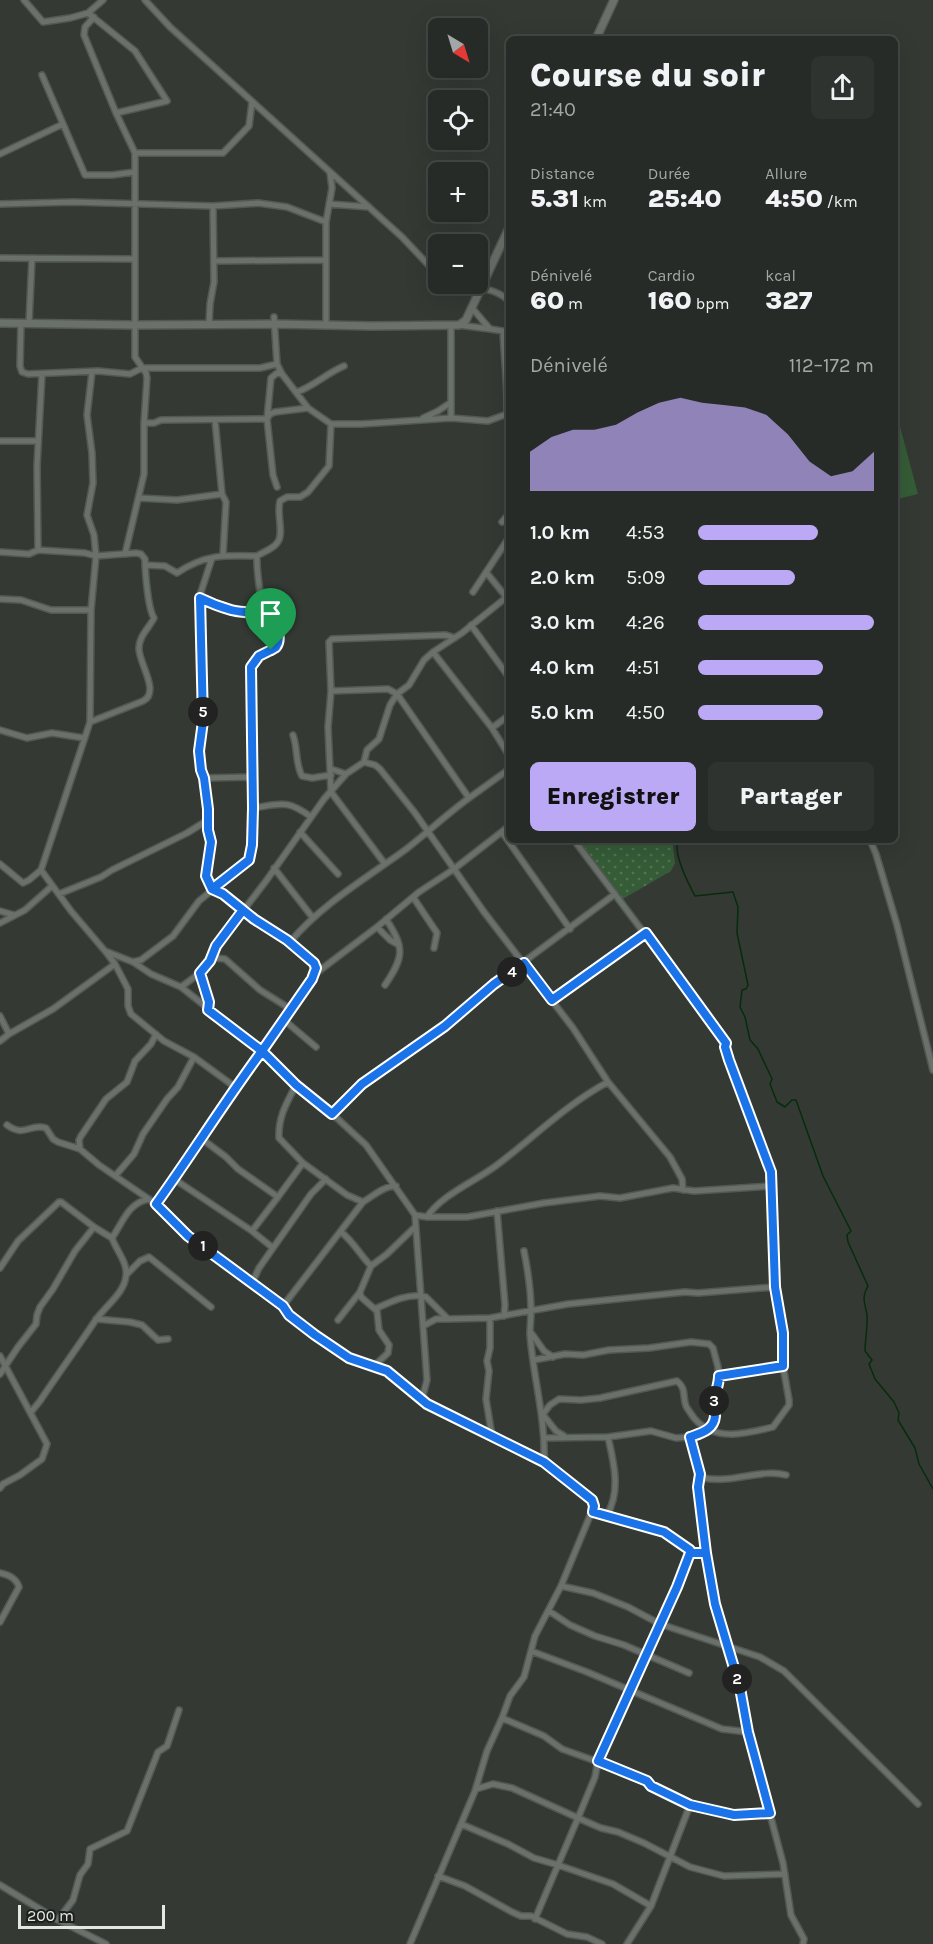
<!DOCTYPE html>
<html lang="fr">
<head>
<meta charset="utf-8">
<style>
	:root { --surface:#272b27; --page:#2f332f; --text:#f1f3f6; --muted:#a4a7a7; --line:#434744; --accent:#bca9f5 }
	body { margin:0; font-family:Karla,sans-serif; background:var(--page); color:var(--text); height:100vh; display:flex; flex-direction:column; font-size:22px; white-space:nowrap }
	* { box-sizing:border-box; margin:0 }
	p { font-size:20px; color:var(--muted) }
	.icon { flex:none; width:33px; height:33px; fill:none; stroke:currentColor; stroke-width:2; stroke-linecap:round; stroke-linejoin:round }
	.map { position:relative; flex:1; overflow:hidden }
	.side { position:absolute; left:506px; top:36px; width:392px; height:807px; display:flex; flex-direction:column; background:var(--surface); border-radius:9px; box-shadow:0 6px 24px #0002,0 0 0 2px var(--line) }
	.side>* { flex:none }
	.needle { width:39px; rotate:142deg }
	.controls { position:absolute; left:428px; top:18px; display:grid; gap:12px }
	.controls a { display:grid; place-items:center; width:60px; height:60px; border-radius:9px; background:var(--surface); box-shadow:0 6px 24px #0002,0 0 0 2px var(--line); font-size:30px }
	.scale { position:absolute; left:18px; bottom:15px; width:147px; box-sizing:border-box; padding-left:6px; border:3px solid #e4e7e4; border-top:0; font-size:16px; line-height:21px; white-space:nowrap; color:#e4e7e4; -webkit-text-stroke:4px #1d201d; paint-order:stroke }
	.pin { position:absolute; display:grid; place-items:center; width:51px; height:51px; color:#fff; margin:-62px -26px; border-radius:50% 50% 50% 0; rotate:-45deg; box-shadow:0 0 6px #0007 }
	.pin .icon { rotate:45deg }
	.km { position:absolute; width:30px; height:30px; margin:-15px; border-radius:50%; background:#222; color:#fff; font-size:16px; line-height:30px; text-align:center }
	.round { display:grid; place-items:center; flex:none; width:63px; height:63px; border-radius:9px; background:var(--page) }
	.head { display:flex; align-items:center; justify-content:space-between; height:102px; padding:0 24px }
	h1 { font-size:33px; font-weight:800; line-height:45px }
	.figures { display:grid; grid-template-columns:repeat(3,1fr); gap:9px; height:102px; padding:6px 24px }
	.figures div { display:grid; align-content:center }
	.figures b { font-size:26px; font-weight:800 }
	.figures small { font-size:16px; font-weight:400 }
	.figures p { font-size:16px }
	.chart { height:168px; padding:12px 24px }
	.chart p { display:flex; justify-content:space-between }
	.chart svg { width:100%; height:108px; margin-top:6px; fill:var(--accent); opacity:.7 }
	.action { display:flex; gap:12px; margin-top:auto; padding:12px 24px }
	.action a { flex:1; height:69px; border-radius:9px; background:var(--accent); color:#111; font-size:24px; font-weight:800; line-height:69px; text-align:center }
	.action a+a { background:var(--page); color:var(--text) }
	ul { padding:0 24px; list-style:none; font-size:20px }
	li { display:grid; grid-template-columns:96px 72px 1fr; align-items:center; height:45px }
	li i { height:15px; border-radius:8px; background:var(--accent) }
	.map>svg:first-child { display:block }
	.grass { fill:url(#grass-dots) }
	.garden { fill:#355c37 }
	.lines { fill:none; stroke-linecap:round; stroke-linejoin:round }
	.stream { stroke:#062d0b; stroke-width:1.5 }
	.street-casing { stroke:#545854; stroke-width:8 }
	.secondary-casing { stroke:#545854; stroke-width:10 }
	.street { stroke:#6a706a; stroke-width:5 }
	.secondary { stroke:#6a706a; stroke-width:7 }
	.route-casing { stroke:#fff; stroke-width:12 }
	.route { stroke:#1a73e8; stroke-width:8 }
</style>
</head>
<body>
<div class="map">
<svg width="933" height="1944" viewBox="0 0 933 1944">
	<defs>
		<pattern id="grass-dots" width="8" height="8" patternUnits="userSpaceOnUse" patternTransform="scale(1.5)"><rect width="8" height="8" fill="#355c37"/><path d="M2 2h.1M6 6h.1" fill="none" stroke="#527354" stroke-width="1.8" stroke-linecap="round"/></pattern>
	</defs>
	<rect width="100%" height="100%" fill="#343934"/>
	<path class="grass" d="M 585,840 L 672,840 L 675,863 L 671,871 L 621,900 L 580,844 Z"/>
	<path class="garden" d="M 894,404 L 918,494 L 894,500 Z"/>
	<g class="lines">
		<path class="stream" d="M 678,840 C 673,854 688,883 695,896 L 733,892 L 738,907 L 737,933 L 748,985 L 746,989 L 742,990 L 740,1007 L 745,1017 L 750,1040 L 758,1049 L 772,1079 L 770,1084 L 777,1102 L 785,1107 L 792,1100 L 796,1100 L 823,1176 L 851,1231 L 847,1235 L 848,1242 L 868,1286 C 861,1297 865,1303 867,1315 C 868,1323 865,1341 865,1351 L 872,1360 L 869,1364 L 875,1379 L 894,1402 L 899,1413 L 898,1420 L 915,1448 L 919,1464 L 933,1489"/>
		<g class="street-casing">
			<path id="street" d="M 24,0 L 43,22 L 70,18 L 88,13 L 103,0
				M 145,0 L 170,27 L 402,237 L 438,275
				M 88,13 L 135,51 L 167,101 L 116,113
				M 94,17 L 85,27 L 84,35 L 116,113 L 135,153 L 135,357 L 146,373 L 147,378 L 144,423 L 144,474 L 125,554
				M 42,75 L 85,175 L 112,175 L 135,172
				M 135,153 L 223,153 L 249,126 L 252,102
				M 0,154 L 63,124
				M 0,204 L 73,202 L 213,206 L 258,203 L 287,207 L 326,222
				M 329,204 L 369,207
				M 0,258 L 134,259
				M 214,261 L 325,260
				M 449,284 C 468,287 493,286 508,300
				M 472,308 L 490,329 L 503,331 L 508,337
				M 274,317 L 277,364 L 282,374 L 308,408 L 331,424 L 362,424 L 451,418 L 488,421 L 507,414 C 508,386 504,359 503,331
				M 21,323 L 20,366 L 22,372 L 28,374 L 98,371 L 130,374 L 142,368 L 260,368 L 277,364
				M 29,323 L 32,258
				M 209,325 L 210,304 L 214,282 L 213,206
				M 326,325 L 326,222 L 332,188 L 330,173
				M 459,325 L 490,329
				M 297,392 C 314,386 327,373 344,366
				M 423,418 L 438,411 L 450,403
				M 451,418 L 451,326
				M 215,420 L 222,494 L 226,502 L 223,555
				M 144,423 L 154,423 L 161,420 L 267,419 L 271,378 L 277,373 L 282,374
				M 0,441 L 38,441
				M 277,487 L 273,475 L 267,419 L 270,414 L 275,412 L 308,408
				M 139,498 L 177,500 L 222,494
				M 502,522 L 508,515
				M 38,550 L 37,466 L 42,374
				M 0,552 L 29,554 L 38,550 L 85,553 L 96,556 L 136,553 L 141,554 L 145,559 C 145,572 148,609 154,618 C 149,628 139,636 139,648 C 138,662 161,692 143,701 L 90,722
				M 145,565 L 165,566 L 177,573 C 205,554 225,555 257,556
				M 486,572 L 507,598
				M 473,592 L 508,539
				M 508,596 L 462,633 L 433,652 L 492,728 L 508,754
				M 0,599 L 21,600 L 51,610 L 91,610
				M 262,615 C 262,595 256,576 257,556 C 263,552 273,549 277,543 C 285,534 276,514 280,501 L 287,497 L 300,497 L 308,492 L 329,466 L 331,424
				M 471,625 L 508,676
				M 331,691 L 329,642 L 332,639 L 446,635 L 455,638
				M 492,728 L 508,716
				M 0,730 L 27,738 L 52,733 L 84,738
				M 293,735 C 298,749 295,763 302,776 L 312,778 L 331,775
				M 364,762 L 375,765 L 380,769 L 415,813 L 484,912 L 573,1028 L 608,1082 L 670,1157 L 682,1179 L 683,1190
				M 331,769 L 346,774
				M 204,778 L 252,777
				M 469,798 L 508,770
				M 253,808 C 281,804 287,799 311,817
				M 300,832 L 338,874
				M 502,832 L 570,929
				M 870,840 L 876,854 L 897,925 L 933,1070
				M 0,864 L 23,883 L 29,880 L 41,870 L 71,911 L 105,951 L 133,962 L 151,974 L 181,987 L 262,1051 L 296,1085 L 327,1109 L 366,1145 L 415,1215 L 427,1380 L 423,1395 L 426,1402
				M 274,868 L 313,918
				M 41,870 L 90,722 L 91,610 L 96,556 L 94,535 L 87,515 L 93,483 L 92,453 L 87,415 L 92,372
				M 59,894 L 101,877 L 112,870 L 187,833 L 208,820
				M 413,897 L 437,933 L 434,948
				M 0,911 L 14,915
				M 0,923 L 25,910 L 52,886
				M 377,927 L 390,940 L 399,945
				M 290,942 C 322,904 365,879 405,850 C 427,833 447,814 469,798 L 397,694 L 409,685 L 424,660 L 433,652
				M 106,952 L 115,964 L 128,989 L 128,1006 L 131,1014 L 164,1041 L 194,1057 L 235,1087
				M 210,961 L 216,946 L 266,881 L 324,799 L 346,774 L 364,762 L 367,750 L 379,739 L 390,705 L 397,694 L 388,689 L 331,691 L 328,727 L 331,792 L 385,864
				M 133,962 L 141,960 L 173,936 L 199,901 L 249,860 L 252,845 L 253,819 L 251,667 L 259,656 L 276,647 C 280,641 279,636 277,629 C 270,610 246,614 231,610 C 220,607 210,603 199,598
				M 200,973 L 209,1002 L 209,1010
				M 315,974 L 377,927 L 419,892 L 454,869 L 508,827
				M 385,985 C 404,957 405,948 386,919
				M 181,987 L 200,973 L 210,961 L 216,958 L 225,959 L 260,990 L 292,1010
				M 552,1001 L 646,933
				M 0,1016 L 9,1034
				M 284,1020 L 316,1047
				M 0,1041 L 9,1034 L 53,1009 L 115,964
				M 331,1114 L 362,1084 L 445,1026 L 494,984 L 615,894
				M 7,1125 C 25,1138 29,1123 46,1128 L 53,1139 L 58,1142 L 80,1149 L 99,1165 L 156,1204 L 188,1236 L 283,1306 L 289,1315 L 315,1335 L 349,1358 L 387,1371 L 427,1404 L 544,1462 L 592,1500 L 594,1506 L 561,1586 L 535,1636 L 524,1677 L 510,1696 L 502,1718 L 487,1751 L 475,1791 L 410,1944
				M 202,1139 L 226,1157 L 238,1169 L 278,1197 L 303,1163
				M 80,1149 L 79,1140 L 81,1136 L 106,1099 L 127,1082 L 135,1061 L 151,1044 L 156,1034
				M 116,1175 L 134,1154 L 143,1134 L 167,1099 L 178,1087 L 194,1057
				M 174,1179 L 252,1231 L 278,1197
				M 363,1202 C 373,1196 384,1186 396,1186
				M 156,1204 L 202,1139 L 237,1084 L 292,1010 L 312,979 L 316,968 L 314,963 L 287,940 L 254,919 L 223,894 L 212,889 L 206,876 L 211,842 L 208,830 L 208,809 L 204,778 L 199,751 L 203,721 L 199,598 L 212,558
				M 497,1211 L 505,1305 L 504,1316
				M 415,1215 L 427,1217 L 467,1217 L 544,1203 L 600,1196 L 620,1198 L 673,1188 L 694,1191 L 770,1186
				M 427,1217 C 441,1195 476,1181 497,1165 C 534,1137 567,1104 608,1082
				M 252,1231 L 273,1248
				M 341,1232 C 353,1241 360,1255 371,1266
				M 524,1251 C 528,1271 531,1291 531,1311 C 531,1319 530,1326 530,1334 C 533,1377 546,1419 544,1462
				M 0,1268 L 18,1241 L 59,1202 L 61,1202 L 94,1227 L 112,1238
				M 127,1274 L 140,1261 L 149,1257 L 211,1307
				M 252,1283 L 259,1268 L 311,1194 L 326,1179
				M 283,1306 L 363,1202 L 347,1195 L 303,1163 L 279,1138 C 278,1117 287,1102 296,1085
				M 375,1309 C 390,1302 410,1292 426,1297 L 448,1319 L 490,1318 L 568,1304 L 685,1292 L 698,1293 L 775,1287
				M 490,1318 L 490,1348 L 487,1361 L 489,1371 L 486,1399 L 492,1436
				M 96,1319 L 130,1322 L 142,1325 L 158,1340 L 168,1339
				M 338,1320 L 360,1292
				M 423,1326 L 436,1319 L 448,1319
				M 532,1334 L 544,1351 L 553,1357
				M 0,1356 L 47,1444 L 42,1459 L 20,1475 L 3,1484 L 0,1488
				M 534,1360 L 565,1354 L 583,1355 L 609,1350 L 649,1348 L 691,1342 L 709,1344 L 713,1348 L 718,1367 L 719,1384 L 714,1401 L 715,1417 L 714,1423 L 708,1430 L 690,1437 L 676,1438 L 651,1431 L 608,1437 L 545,1438
				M 373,1367 L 388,1353 L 389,1345 L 379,1330 L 377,1311 L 361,1297 L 360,1292 L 371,1266 L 387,1254 L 414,1228
				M 0,1374 L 18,1347 L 36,1324 L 37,1315 L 40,1307 L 53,1289 L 75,1251 L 94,1227
				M 719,1376 L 783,1366
				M 31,1412 L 40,1401 C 58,1374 77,1348 95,1321 C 105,1306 124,1294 126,1276 C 128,1263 116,1250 112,1238 C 123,1222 128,1203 149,1199
				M 543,1414 L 550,1405 L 559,1399 L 581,1400 L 600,1398 L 677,1381 C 687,1389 682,1396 686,1406 C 688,1410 692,1415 694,1418 C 714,1442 746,1434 773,1427 L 789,1405 L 789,1400 L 783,1366 L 783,1333 L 775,1287 L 771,1172 L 729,1060 L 725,1047 L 727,1043 L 574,840
				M 544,1416 L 556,1431 L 564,1436
				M 690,1437 L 700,1474 L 704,1478 C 730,1484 763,1468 786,1475
				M 700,1474 L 699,1497 L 715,1604 L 740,1687 L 748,1732 L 783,1863 L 791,1915 L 804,1939 L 803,1944
				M 607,1515 C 621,1491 614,1463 608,1437
				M 690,1553 L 706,1553
				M 0,1573 C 9,1575 16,1578 19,1587 L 0,1622
				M 561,1586 L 593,1593 L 628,1607 L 660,1624 L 760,1657 L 784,1671 L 918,1804
				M 549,1611 L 570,1625 L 595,1636 L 624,1645 L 689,1673
				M 531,1651 L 587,1672 L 722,1729 L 748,1732
				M 502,1718 L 544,1736 L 562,1749 L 632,1774 L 647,1781 L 651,1786 L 690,1805 L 734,1815 L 770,1813
				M 476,1789 L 493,1784 L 512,1788 L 587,1822 L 601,1828 L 618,1832 L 644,1843 L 690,1867 L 724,1876 L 785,1874
				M 461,1824 L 508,1844 L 534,1858 L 558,1865 L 613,1884 L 651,1906
				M 438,1876 L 465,1886 L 512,1912 L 521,1916 L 531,1916 L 567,1934 L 587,1937 L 602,1944
				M 0,1885 L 58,1920 L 106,1944
				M 535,1919 L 578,1818 L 595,1777 L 598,1761 L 677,1587 L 689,1557 L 690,1549 L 664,1532 L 593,1512
				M 58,1920 L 73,1900 L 80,1875 L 88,1864 L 90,1849 L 127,1831 L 158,1752 L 167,1746 L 179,1710
				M 627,1944 L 651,1906 L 690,1805"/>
		</g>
		<g class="secondary-casing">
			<path id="secondary" d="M 596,39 L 614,0
				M 0,323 L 134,325 L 275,324 L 373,326 L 459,325 L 466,320 L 508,230"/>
		</g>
		<use href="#street" class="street"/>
		<use href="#secondary" class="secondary"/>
	</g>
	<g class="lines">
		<g class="route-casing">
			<path id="route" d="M 271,650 L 259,656 L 251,667 L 253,808 L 252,845 L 249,860 L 212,889 L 223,894 L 243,910 L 216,946 L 210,961 L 200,973 L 209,1002 L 208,1010 L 262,1051 C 225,1101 192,1154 156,1204 L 188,1236 L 283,1306 L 289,1315 L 315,1335 L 349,1358 L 387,1371 L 427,1404 L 544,1462 L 592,1500 L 594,1506 L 593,1512 L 664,1532 L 690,1550 L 690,1553 L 706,1553 L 715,1604 L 740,1688 L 748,1732 L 770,1813 L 734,1815 L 690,1805 L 651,1786 L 647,1781 L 598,1761 L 677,1587 L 690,1553 L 706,1553 L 698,1487 L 700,1474 L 690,1437 C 701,1433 714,1430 715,1416 C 715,1411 713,1406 714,1401 C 715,1392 719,1385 719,1376 L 783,1366 L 783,1333 L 775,1287 L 771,1172 L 729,1060 L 725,1047 L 726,1043 L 646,933 L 552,1000 L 524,963 L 494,984 L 445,1026 L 362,1084 L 332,1114 L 296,1085 L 262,1051 L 312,979 L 316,968 L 314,963 L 287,940 L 254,919 L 223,894 L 212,889 L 206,876 L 211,842 L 208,830 L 208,809 L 204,778 L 201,770 L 199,751 L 203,721 L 200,598 C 210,603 220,607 231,610 C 246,614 270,610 277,629 C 279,636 280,641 276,647 L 271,650"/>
		</g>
		<use href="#route" class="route"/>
	</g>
</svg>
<div class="controls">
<a><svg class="needle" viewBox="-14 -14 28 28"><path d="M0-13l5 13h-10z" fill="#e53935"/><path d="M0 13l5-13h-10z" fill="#a4a7a7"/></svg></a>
<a><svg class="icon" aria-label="locate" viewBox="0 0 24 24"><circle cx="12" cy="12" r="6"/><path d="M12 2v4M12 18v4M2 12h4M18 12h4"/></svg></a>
<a>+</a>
<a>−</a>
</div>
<div class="scale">200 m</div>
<div class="pin" style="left:271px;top:650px;background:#1e9e55"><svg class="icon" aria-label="arrive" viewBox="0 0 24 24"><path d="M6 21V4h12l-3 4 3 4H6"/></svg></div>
<b class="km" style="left:203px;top:1246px">1</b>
<b class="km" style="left:737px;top:1679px">2</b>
<b class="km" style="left:714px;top:1401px">3</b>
<b class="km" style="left:512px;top:972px">4</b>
<b class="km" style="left:203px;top:712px">5</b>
<section class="side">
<div class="head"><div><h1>Course du soir</h1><p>21:40</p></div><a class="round"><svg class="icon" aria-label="share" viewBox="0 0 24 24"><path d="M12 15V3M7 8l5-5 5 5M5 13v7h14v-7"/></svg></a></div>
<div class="figures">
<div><p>Distance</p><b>5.31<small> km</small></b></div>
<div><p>Durée</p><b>25:40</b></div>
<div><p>Allure</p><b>4:50<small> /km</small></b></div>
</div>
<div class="figures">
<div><p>Dénivelé</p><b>60<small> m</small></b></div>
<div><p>Cardio</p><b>160<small> bpm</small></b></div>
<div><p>kcal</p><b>327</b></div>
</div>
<div class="chart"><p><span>Dénivelé</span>112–172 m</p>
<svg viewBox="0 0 160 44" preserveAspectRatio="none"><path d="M0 44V28L10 22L20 19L30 19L40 17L50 12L60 8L70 6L80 8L90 9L100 10L110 13L120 21L130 32L140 38L150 36L160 28V44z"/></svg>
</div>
<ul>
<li><b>1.0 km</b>4:53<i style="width:68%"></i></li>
<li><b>2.0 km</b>5:09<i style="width:55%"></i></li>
<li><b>3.0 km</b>4:26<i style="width:100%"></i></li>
<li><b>4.0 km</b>4:51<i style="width:71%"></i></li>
<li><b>5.0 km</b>4:50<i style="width:71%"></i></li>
</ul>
<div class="action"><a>Enregistrer</a><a>Partager</a></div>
</section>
</div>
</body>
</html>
